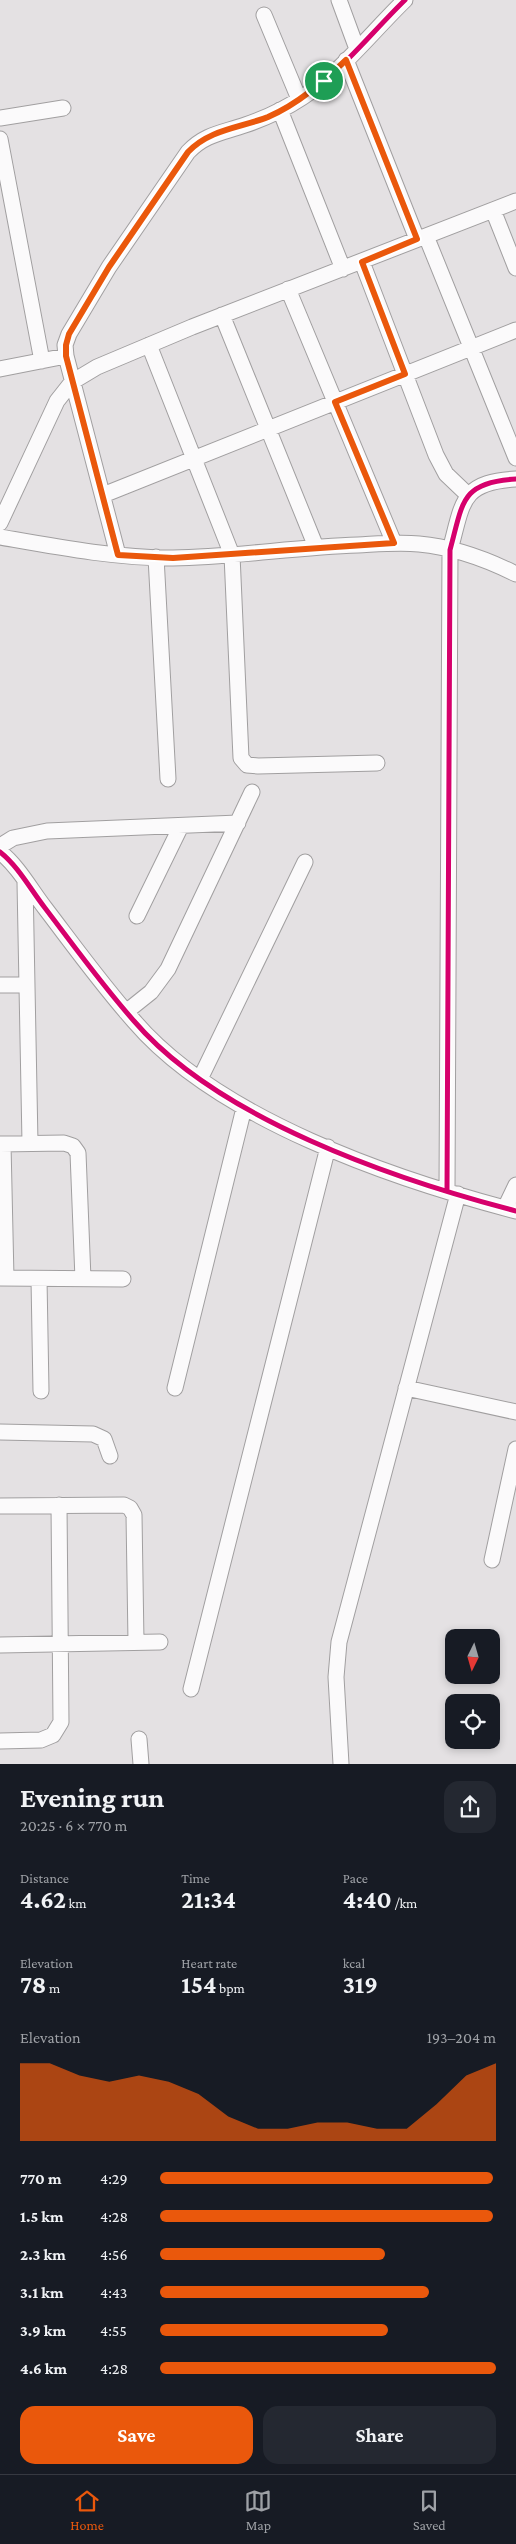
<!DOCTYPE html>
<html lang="en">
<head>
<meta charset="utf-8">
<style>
	:root { --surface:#171b24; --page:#242831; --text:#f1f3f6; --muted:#9ea1a6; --line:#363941; --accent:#ea580c }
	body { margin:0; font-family:"Crimson Pro",serif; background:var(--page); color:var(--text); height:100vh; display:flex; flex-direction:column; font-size:19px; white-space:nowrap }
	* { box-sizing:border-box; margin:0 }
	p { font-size:16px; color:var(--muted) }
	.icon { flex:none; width:28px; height:28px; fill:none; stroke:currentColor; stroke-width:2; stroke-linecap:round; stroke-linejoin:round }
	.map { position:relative; height:1764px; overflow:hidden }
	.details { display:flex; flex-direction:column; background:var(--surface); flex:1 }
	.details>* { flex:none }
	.needle { width:32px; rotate:185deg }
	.tools { position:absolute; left:445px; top:1629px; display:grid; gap:10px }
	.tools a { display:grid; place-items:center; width:55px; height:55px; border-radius:10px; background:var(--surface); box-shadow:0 2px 8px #0003; font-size:25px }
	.pin { position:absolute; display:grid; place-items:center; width:42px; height:42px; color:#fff; margin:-21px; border:2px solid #fff; border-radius:50%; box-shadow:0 1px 5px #0007 }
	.round { display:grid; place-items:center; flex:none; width:52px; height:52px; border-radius:15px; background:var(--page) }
	.head { display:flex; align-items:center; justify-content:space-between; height:85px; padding:0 20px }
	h1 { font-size:28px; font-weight:700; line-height:38px }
	.stats { display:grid; grid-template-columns:repeat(3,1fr); gap:8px; height:85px; padding:5px 20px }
	.stats div { display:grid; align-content:center }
	.stats b { font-size:25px; font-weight:700 }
	.stats small { font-size:14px; font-weight:400 }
	.stats p { font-size:14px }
	.chart { height:140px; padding:10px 20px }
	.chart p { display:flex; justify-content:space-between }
	.chart svg { width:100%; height:90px; margin-top:5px; fill:var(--accent); opacity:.7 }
	.action { display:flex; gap:10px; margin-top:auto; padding:10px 20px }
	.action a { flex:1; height:58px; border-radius:15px; background:var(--accent); color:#fff; font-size:20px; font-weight:700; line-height:58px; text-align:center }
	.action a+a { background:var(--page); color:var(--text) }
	ul { padding:0 20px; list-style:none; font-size:16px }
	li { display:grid; grid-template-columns:80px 60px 1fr; align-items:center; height:38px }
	li i { height:12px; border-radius:6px; background:var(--accent) }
	.menu { display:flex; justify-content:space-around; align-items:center; height:70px; border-top:1px solid var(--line); background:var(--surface); font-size:14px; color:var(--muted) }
	.menu a { display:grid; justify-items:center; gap:2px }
	.menu .selected { color:var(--accent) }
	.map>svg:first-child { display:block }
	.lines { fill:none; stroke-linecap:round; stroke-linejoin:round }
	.minor-casing { stroke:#a19fa0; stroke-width:17 }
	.minor { stroke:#fbfafb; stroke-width:15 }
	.cycleway-casing { stroke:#fff; stroke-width:8 }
	.cycleway { stroke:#d6006c; stroke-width:5 }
	.route-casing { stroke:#fff; stroke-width:10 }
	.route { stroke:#ea580c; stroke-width:6 }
</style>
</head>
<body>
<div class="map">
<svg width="516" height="1764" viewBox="0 0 516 1764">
	<rect width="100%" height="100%" fill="#e4e1e3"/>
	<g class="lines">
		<g class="minor-casing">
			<path id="minor" d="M 339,0 L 357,49
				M 264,15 L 299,99
				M 346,60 L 417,239
				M 280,110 L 343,269
				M 0,118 L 63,108
				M 0,139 L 42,361
				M 493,210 L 516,268
				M 426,236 L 516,458
				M 362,262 L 436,455 L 446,474 L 468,495
				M 288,289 L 394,543
				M 222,315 L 316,547
				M 149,345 L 232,555 L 241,758 L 247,765 L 258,766 L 377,763
				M 0,369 L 66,356
				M 103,495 L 516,330
				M 0,523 L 57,401 L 72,382 L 97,367 L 192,327 L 516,201
				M 0,537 C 57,547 114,558 173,558 C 235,557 296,547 358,545 C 378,544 399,542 419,544 C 453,547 486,559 516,574
				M 118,555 L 66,356 L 65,345 L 69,334 L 109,267 L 188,152 C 205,134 222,133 245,125 C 266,118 285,109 303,97 C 342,71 372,32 405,0
				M 156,557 L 168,779
				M 0,846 L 13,838 L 47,831 L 238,823
				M 0,852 C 18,866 31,890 45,908 C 74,946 102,985 134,1021 C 218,1119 393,1179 516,1211
				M 25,882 L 30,1143
				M 137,916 L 181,826
				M 0,985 L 27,985
				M 126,1012 L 151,992 L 168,969 L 252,792
				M 200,1079 L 305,862
				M 0,1144 L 64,1143 L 73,1146 L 78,1153 L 83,1279
				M 3,1144 L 6,1278
				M 447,1190 L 450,550 C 463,503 460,482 516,479
				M 505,1208 L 516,1185
				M 0,1278 L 123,1279
				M 39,1279 L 41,1391
				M 175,1388 L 244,1108
				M 406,1388 L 516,1412
				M 0,1432 L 93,1434 L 104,1439 L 110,1456
				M 0,1506 L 124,1505 L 130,1508 L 134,1515 L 136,1642
				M 492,1560 L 516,1449
				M 0,1645 L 160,1642
				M 191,1689 L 328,1147
				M 139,1739 L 141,1764
				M 0,1741 L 41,1740 L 53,1735 L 61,1722 L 59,1505
				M 341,1764 L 336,1677 L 339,1642 L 458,1194"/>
		</g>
		<use href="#minor" class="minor"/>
		<g class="cycleway-casing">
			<path id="cycleway" d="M 118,555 L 66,356 L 65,345 L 69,334 L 109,267 L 188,152 C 205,134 222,133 245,125 C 266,118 285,109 303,97 C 342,71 372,32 405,0
				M 0,852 C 18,866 31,890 45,908 C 74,946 102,985 134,1021 C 218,1119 393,1179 516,1211
				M 447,1190 L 450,550 C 463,503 460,482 516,479"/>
		</g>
		<use href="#cycleway" class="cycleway"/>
	</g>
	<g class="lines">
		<g class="route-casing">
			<path id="route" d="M 346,60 L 417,239 L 362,262 L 405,374 L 335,402 L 394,543 L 173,558 L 118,555 L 66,356 L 66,345 L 69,334 L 109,267 L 188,152 C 210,129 240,128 268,117 C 298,104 323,82 346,60 Z"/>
		</g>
		<use href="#route" class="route"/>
	</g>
</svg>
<div class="tools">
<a><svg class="needle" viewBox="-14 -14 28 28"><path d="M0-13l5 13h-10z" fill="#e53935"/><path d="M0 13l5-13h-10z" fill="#9ea1a6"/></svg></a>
<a><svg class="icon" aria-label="locate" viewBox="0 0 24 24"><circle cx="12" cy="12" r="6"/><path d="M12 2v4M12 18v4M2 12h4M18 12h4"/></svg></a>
</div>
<div class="pin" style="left:324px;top:81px;background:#1e9e55"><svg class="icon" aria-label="arrive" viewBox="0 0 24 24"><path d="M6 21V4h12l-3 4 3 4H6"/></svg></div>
</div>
<section class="details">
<div class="head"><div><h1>Evening run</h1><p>20:25 · 6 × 770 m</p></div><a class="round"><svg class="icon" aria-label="share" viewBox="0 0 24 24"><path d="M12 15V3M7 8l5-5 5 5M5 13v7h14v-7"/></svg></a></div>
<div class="stats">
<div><p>Distance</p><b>4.62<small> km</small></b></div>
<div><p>Time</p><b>21:34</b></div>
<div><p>Pace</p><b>4:40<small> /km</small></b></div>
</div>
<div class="stats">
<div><p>Elevation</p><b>78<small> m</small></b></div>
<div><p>Heart rate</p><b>154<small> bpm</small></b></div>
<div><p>kcal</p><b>319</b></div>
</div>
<div class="chart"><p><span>Elevation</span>193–204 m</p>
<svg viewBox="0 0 160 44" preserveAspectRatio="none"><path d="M0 44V6L10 6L20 12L30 15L40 12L50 15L60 21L70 32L80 38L90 38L100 35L110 35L120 38L130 38L140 26L150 12L160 6V44z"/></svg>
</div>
<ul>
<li><b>770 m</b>4:29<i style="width:99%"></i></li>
<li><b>1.5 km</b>4:28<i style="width:99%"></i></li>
<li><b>2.3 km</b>4:56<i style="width:67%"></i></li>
<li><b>3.1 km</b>4:43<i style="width:80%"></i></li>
<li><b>3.9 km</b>4:55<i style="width:68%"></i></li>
<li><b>4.6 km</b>4:28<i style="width:100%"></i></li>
</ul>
<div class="action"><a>Save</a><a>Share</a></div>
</section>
<nav class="menu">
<a class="selected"><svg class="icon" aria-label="home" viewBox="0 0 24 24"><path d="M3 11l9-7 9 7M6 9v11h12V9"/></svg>Home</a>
<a><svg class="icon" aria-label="map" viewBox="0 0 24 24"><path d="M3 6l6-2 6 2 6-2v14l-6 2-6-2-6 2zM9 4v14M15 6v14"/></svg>Map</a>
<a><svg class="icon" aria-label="saved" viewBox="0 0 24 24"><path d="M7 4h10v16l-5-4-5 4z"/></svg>Saved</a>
</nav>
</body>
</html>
